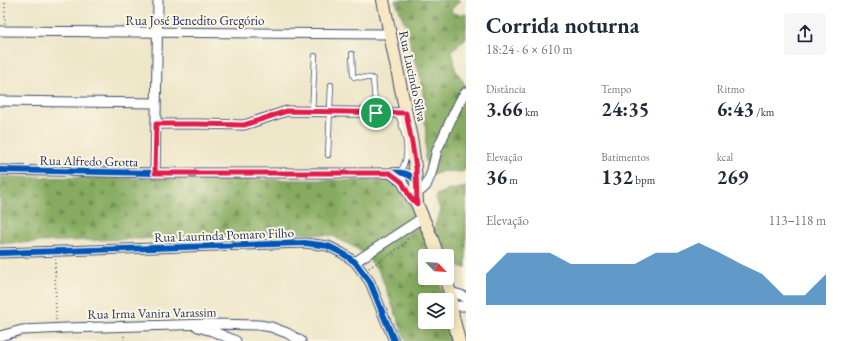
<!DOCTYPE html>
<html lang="pt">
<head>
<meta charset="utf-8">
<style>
	:root { --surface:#fff; --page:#f6f6f7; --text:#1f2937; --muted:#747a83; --accent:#1f6fb2 }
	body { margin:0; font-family:"EB Garamond",serif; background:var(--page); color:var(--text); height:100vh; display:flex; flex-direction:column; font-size:15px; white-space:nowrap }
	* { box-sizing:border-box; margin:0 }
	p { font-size:13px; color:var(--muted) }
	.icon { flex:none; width:22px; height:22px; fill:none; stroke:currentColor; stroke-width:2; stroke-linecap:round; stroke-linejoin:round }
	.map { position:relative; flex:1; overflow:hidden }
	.details { display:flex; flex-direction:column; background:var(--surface); width:380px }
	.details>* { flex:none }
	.needle { width:26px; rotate:115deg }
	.tools { position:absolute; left:418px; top:249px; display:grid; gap:8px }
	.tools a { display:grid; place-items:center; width:36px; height:36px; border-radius:4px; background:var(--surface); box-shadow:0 2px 10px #0003; font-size:20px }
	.pin { position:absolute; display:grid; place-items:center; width:34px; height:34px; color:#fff; margin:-17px; border:2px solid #fff; border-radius:50%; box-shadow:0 1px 4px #0007 }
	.round { display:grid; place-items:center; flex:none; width:42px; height:42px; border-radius:4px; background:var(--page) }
	.overview { display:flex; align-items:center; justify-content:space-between; height:68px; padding:0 20px }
	h1 { font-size:22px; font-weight:700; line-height:30px }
	.figures { display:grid; grid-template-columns:repeat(3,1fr); gap:6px; height:68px; padding:4px 20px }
	.figures div { display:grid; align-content:center }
	.figures b { font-size:20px; font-weight:700 }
	.figures small { font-size:11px; font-weight:400 }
	.figures p { font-size:11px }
	.chart { height:112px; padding:8px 20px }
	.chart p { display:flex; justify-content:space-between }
	.chart svg { width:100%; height:72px; margin-top:4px; fill:var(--accent); opacity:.7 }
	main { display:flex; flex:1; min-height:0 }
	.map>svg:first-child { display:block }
	.forest { fill:url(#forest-firs); stroke:#506d5f }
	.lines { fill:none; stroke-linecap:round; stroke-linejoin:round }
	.lane-casing { stroke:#3a4a6e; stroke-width:6 }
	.street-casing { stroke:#3a4a6e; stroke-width:11 }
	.secondary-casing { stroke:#3a4a6e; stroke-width:14 }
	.path { stroke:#3a4a6e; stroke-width:1.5; stroke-dasharray:1 3; stroke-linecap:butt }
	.lane { stroke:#fff; stroke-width:4.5 }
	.street { stroke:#fff; stroke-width:9 }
	.secondary { stroke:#f7e8c3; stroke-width:12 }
	.cycleway-casing { stroke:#fcf5e5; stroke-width:8 }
	.cycleway { stroke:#0057b8; stroke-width:6 }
	.route-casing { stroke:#fff; stroke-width:8 }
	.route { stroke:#e11d48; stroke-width:5 }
	.labels { text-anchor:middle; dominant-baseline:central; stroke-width:4; stroke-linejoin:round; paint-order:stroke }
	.street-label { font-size:13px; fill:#1b2f5e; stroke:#fcf5e5 }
</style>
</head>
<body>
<main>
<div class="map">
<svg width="466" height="341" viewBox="0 0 466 341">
	<defs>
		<pattern id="forest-firs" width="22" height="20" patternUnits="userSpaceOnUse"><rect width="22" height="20" fill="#86ab60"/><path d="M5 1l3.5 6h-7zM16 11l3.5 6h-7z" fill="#6d8c52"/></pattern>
	</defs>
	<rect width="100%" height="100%" fill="#fcf5e5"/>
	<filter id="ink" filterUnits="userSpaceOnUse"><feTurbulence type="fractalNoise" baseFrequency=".025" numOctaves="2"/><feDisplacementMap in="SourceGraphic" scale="8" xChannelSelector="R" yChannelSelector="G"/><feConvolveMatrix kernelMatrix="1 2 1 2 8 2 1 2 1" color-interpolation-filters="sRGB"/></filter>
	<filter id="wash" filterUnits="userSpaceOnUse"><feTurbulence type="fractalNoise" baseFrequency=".012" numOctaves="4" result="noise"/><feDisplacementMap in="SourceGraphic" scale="16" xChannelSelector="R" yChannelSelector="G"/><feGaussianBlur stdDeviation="0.9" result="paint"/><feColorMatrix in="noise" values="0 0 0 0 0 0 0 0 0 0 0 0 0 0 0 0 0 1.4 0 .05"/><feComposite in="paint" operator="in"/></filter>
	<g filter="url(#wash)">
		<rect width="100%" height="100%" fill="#ede6c8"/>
		<path class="forest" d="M 395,0 L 460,0 L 451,10 C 454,16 460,14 466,14 L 466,38 L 460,44 L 450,51 L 454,59 L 455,69 L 466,86 L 466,169 L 462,172 L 443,171 L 433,175 L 428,171 L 425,158 L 426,135 L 423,92 L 418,68 L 412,55 L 408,31 Z
			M 0,177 L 397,181 L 418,220 L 431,256 L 425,256 L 425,278 L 438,278 L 445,300 L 425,300 L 425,322 L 447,322 L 447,310 L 454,341 L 406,341 L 380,273 L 367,256 L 356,248 L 333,236 L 305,233 L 135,239 L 63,241 L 10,243 L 0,243 Z
			M 466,187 L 466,268 L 453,265 L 447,262 L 447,256 L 440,256 C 432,235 431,232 441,211 L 436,199 L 437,195 L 446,191 Z"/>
	</g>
	<g filter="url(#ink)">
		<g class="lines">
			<g class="lane-casing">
				<path id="lane" d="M 352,54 L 353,75 L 354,77 L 371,78 L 373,79 L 376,113
					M 312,112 L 315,56
					M 398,113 C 404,132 413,154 400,172
					M 328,155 L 331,85"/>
			</g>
			<g class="street-casing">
				<path id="street" d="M 0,31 L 390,34
					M 0,101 L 156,103
					M 156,124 L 197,124 L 244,125 L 287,111 L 406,113
					M 0,170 L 155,173 L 390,173 C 399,172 409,172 416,181
					M 155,173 L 158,0
					M 390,173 L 402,182 L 412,200 L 417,204
					M 416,195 L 426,186 L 431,174 L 437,150 L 454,113 L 462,97 L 466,92
					M 0,253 L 305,243 L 328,246 L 342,253 L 355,262 L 370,282 L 394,341
					M 355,262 L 422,218
					M 450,292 L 461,295 L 466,298
					M 452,306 L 466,306
					M 198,327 L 212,331 L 236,341
					M 0,336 L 22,330 L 67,328 L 211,324 L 259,325 L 271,327 L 287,333 L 301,341"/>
			</g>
			<g class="secondary-casing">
				<path id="secondary" d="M 383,0 L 412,143 L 415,168 L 417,204 L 432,239 L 438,256
					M 445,278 L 450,292 L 453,317 L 459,341"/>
			</g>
			<path class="path" d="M 5,24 L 5,0
				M 55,259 L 56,321
				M 369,268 L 402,246 L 406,242 L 408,238
				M 124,341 L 124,334"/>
			<use href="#lane" class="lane"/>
			<use href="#street" class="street"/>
			<use href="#secondary" class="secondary"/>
			<g class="cycleway-casing">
				<path id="cycleway" d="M 0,170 L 155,173 L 390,173 C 399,172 409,172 416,181
					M 0,253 L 305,243 L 328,246 L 342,253 L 355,262 L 370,282 L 394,341"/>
			</g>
			<use href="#cycleway" class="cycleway"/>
		</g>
	</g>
	<g class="lines" filter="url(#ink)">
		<g class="route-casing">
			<path id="route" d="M 287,111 L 406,113 L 412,143 L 416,168 L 417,204 L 410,197 L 402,182 L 390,173 L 155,173 L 156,124 L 197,124 L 244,125 Z"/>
		</g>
		<use href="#route" class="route"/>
	</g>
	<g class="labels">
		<g class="street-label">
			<text x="195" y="20">Rua José Benedito Gregório</text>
			<text transform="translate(413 76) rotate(78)">Rua Lucindo Silva</text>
			<text transform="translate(89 161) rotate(1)">Rua Alfredo Grotta</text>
			<text transform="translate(224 235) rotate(-2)">Rua Laurinda Pomaro Filho</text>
			<text transform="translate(152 313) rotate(-1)">Rua Irma Vanira Varassim</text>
		</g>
	</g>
</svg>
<div class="tools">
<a><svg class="needle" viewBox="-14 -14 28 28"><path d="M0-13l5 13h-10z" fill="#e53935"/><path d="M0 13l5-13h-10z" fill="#747a83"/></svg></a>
<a><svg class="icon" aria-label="layers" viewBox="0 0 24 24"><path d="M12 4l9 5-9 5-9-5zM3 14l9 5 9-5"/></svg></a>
</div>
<div class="pin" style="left:376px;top:113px;background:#1e9e55"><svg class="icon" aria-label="arrive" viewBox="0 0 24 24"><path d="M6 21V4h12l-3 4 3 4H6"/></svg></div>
</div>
<section class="details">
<div class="overview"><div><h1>Corrida noturna</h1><p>18:24 · 6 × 610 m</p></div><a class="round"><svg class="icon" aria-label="share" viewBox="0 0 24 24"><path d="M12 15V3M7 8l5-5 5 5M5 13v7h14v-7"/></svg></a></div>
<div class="figures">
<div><p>Distância</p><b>3.66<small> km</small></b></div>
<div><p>Tempo</p><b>24:35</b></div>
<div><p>Ritmo</p><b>6:43<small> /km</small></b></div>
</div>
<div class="figures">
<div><p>Elevação</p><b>36<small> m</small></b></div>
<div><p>Batimentos</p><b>132<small> bpm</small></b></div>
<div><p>kcal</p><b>269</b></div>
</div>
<div class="chart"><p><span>Elevação</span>113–118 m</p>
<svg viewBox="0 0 160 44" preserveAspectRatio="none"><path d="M0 44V25L10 12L20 12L30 12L40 19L50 19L60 19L70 19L80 12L90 12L100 6L110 12L120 19L130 25L140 38L150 38L160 25V44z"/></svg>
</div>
</section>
</main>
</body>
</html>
